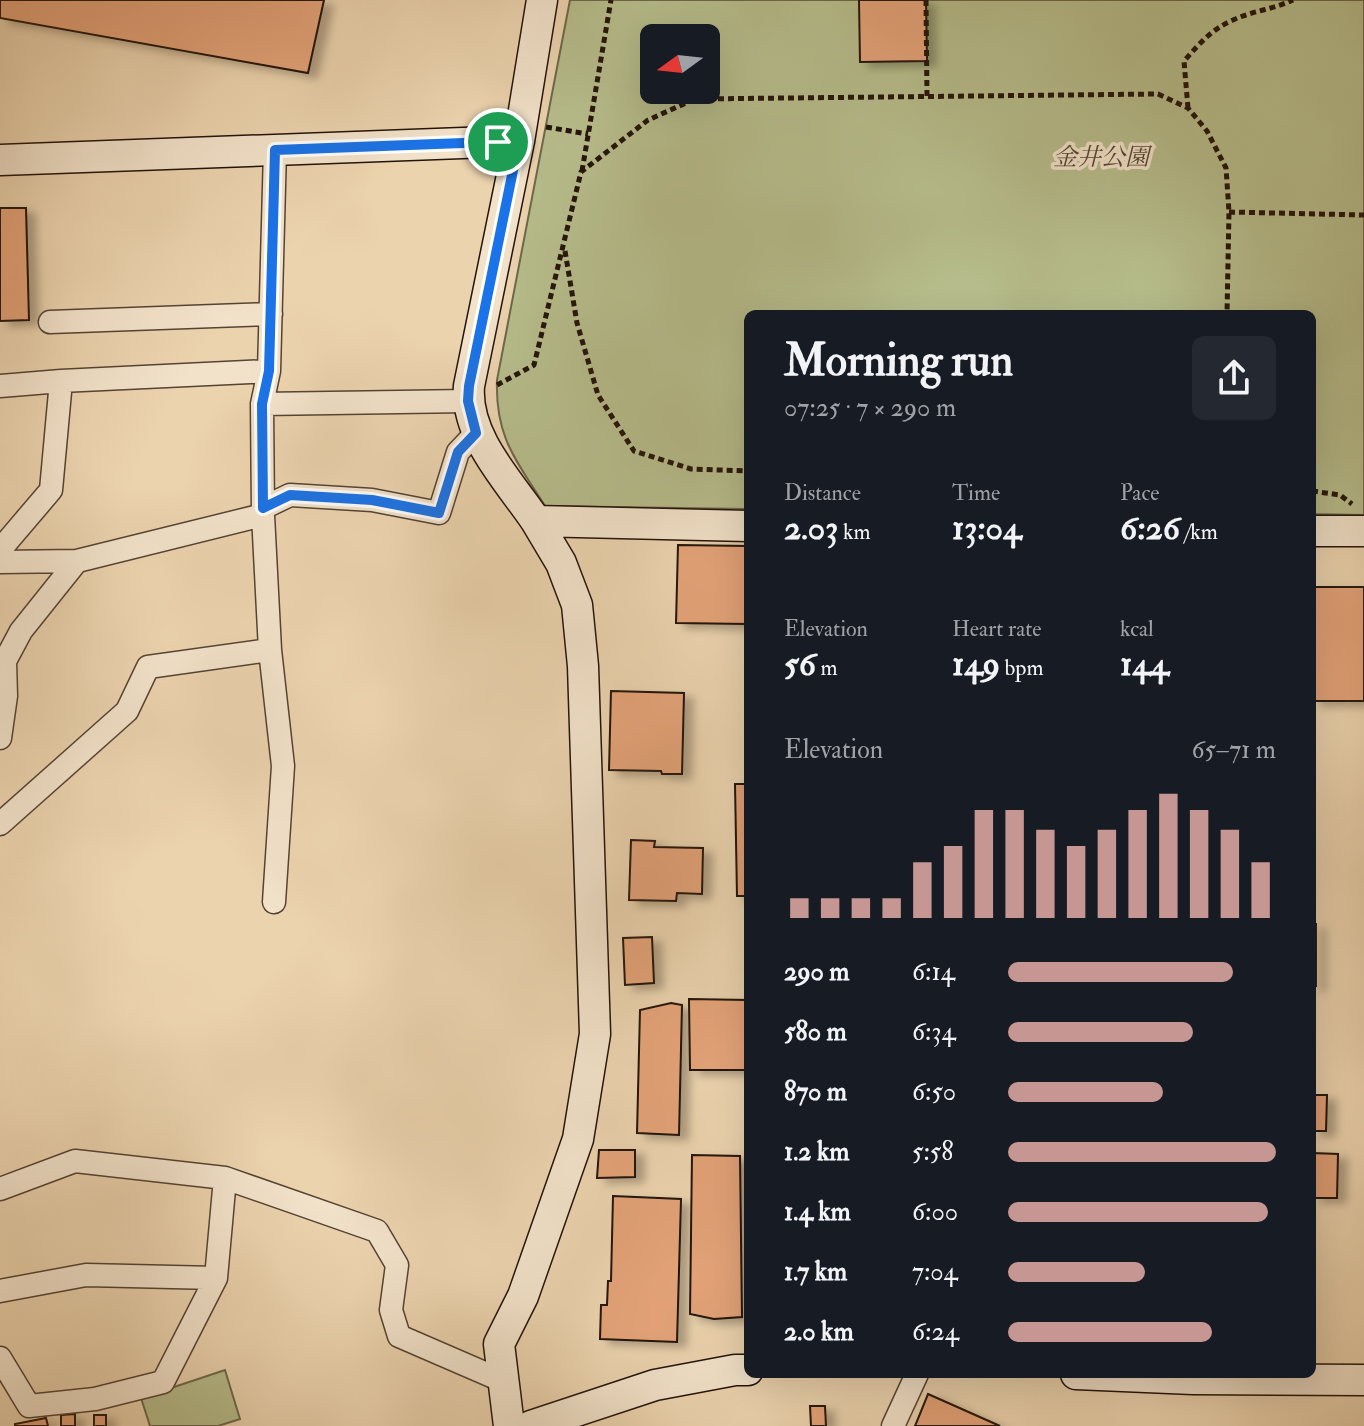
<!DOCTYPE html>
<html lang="en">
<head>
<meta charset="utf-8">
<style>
	:root { --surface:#171b24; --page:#242831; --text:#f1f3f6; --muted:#9ea1a6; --accent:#c59692 }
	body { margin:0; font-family:"IM FELL Double Pica","Noto Serif JP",serif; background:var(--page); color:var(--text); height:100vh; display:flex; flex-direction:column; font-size:30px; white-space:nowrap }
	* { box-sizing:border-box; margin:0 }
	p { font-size:26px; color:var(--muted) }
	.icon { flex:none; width:44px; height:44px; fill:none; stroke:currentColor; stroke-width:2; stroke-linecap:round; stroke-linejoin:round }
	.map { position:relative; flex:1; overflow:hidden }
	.drawer { position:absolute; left:744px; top:310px; width:572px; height:1068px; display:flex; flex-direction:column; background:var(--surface); border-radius:12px; box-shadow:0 8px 32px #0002 }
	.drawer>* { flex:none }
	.needle { width:52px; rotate:255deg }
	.fabs { position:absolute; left:640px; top:24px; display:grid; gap:16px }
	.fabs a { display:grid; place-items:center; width:80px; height:80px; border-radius:12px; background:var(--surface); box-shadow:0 8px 32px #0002; font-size:40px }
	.pin { position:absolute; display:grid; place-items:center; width:68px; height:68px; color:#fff; margin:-34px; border:4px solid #fff; border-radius:50%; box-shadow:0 2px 8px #0007 }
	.round { display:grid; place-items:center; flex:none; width:84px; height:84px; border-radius:12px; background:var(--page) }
	.overview { display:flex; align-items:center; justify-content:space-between; height:136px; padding:0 40px }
	h1 { font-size:44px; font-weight:800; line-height:60px }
	.stats { display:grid; grid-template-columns:repeat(3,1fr); gap:12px; height:136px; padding:8px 40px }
	.stats div { display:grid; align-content:center }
	.stats b { font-size:34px; font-weight:800 }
	.stats small { font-size:22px; font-weight:400 }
	.stats p { font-size:22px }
	.chart { height:224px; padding:16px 40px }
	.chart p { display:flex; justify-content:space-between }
	.chart svg { width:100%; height:144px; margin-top:8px; stroke:var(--accent); stroke-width:6 }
	ul { padding:0 40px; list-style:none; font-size:26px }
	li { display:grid; grid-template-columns:128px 96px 1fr; align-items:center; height:60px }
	li i { height:20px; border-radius:10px; background:var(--accent) }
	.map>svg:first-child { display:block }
	.park { fill:#b6bc8b; stroke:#6c684b; stroke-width:2; fill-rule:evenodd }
	.building { fill:#e3a278; stroke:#23130b; stroke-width:2; filter:url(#shadow) }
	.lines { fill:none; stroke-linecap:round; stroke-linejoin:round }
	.street-casing { stroke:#554334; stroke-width:25 }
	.secondary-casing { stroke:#23130b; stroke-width:33 }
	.path { stroke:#23130b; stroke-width:5; stroke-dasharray:6 4; stroke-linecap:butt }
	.street { stroke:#f2e2ca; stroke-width:22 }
	.secondary { stroke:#f2e2ca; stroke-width:30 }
	.route-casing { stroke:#fff; stroke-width:16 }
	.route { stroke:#1a73e8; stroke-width:10 }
	.labels { text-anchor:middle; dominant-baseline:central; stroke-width:7; stroke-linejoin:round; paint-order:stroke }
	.park-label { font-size:24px; font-style:italic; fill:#4f4631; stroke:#f2e2ca }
</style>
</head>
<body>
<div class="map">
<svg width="1364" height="1426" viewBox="0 0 1364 1426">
	<defs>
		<filter id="shadow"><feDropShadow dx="9" dy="5" stdDeviation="4" flood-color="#0004"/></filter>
	</defs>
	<rect width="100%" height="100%" fill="#ebd3ae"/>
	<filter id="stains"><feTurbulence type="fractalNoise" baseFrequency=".0025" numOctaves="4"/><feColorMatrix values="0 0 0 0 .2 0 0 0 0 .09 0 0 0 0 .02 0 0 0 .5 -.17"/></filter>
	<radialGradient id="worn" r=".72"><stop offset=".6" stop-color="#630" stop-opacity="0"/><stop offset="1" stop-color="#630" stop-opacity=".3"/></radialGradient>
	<path class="park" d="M 570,0 L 1364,0 L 1364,515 L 1312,514 L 1312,314 L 748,314 L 748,509 L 545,506 C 516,460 495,437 497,380 ZM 654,38 L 706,38 L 706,90 L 654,90 Z
		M 225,1370 L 240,1419 L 218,1426 L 150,1426 L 141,1398 Z"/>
	<path class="building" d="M 0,0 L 324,0 L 308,73 L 0,18 Z
		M 859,0 L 926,0 L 927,61 L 860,62 Z
		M 0,208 L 26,208 L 29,320 L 0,321 Z
		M 678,545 L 748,546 L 748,624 L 676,623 Z
		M 1312,587 L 1364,587 L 1364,701 L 1312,701 Z
		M 611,691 L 684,693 L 682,774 L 662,774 L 661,771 L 609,770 Z
		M 735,784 L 748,784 L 748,896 L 737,896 Z
		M 631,840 L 655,841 L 654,847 L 703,848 L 702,894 L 677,893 L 676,901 L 629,900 Z
		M 1312,924 L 1316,924 L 1316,986 L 1312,986 Z
		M 652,937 L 654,983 L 625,985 L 623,938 Z
		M 689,999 L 748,1000 L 748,1070 L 690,1070 Z
		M 671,1003 L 682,1005 L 679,1135 L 637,1133 L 640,1010 Z
		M 1312,1095 L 1327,1095 L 1326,1131 L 1312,1131 Z
		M 599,1150 L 635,1150 L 635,1177 L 597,1178 Z
		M 1312,1153 L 1338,1154 L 1337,1198 L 1312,1198 Z
		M 692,1155 L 740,1156 L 742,1317 L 714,1319 L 690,1314 Z
		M 613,1196 L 681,1199 L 677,1342 L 600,1339 L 601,1305 L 607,1305 L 608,1281 L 611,1281 Z
		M 928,1394 L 1000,1426 L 915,1426 Z
		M 810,1406 L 825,1406 L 826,1426 L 811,1426 Z
		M 75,1414 L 75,1426 L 61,1426 L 61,1415 Z
		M 94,1415 L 106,1415 L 106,1426 L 94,1426 Z
		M 46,1418 L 48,1426 L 15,1426 L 15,1424 Z"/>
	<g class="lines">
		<g class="street-casing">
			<path id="street" d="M 50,322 L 271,314
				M 0,386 L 61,381 L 269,371
				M 262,404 L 468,401
				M 263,508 L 290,495 L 372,500 L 439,513 L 458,452 L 476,433
				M 0,550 L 51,490 L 61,381
				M 0,562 L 77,561
				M 0,738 L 6,696 L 5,661 L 21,631 L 77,561 L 263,515
				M 0,824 L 127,711 L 148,667 L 270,650
				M 274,902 L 283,766 L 270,650 L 263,515 L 262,404 L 269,371 L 275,150
				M 0,1189 L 75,1161 L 225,1178 L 377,1231 L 397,1265 L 391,1310 L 399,1336 L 503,1381
				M 0,1291 L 86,1275 L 216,1278
				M 0,1358 L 29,1406 L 95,1399 L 163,1382 L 216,1278 L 225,1178
				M 893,1426 L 917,1374"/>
		</g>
		<g class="secondary-casing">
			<path id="secondary" d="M 542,0 L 519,141 L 469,386 C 465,437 509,481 536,521 L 748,526
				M 0,160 L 519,141
				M 1312,531 L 1364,531
				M 1076,1374 L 1193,1379 L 1364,1380
				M 509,1426 L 499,1344 L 523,1296 L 578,1139 L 595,1034 L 583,666 L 577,605 L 561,563 L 536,521
				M 531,1426 L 655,1385 L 735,1370 L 748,1370"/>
		</g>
		<path class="path" d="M 926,0 L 927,98
			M 1188,108 L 1184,61 C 1199,44 1212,29 1233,20 C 1252,11 1274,9 1293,0
			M 546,127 L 588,134
			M 582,171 L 611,0
			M 1229,212 L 1364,215
			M 565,251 L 577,323 L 598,395 L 634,451 L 691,469 L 748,471
			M 497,385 L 534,365 L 581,172 L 648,120 L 695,99 L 1158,94 L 1188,108 L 1207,131 L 1226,168 L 1229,212 L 1227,314
			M 1312,491 L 1340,495 L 1352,504"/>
		<use href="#street" class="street"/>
		<use href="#secondary" class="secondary"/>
	</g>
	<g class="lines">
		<g class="route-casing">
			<path id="route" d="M 519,141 L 469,386 L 468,401 L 476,433 L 458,452 L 439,513 L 372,500 L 290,495 L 263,508 L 262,404 L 269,371 L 275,150 Z"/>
		</g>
		<use href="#route" class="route"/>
	</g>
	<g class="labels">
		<g class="park-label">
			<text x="1101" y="157">金井公園</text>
		</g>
	</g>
	<rect width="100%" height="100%" filter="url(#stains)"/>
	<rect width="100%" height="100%" fill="url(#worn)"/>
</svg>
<div class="fabs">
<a><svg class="needle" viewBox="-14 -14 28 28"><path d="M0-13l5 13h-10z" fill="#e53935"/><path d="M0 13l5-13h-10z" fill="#9ea1a6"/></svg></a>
</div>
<div class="pin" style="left:498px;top:142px;background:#1e9e55"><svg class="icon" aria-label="arrive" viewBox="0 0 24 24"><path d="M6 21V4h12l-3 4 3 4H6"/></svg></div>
<section class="drawer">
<div class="overview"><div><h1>Morning run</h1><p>07:25 · 7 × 290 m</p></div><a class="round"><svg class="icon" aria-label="share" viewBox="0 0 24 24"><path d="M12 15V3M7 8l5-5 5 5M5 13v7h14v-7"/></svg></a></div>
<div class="stats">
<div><p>Distance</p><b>2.03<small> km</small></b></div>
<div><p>Time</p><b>13:04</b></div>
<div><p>Pace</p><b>6:26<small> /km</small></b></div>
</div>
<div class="stats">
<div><p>Elevation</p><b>56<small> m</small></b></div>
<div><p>Heart rate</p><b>149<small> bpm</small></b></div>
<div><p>kcal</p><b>144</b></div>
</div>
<div class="chart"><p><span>Elevation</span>65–71 m</p>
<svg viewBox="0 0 160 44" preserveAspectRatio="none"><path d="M5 44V38M15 44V38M25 44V38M35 44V38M45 44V27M55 44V22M65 44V11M75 44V11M85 44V17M95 44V22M105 44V17M115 44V11M125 44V6M135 44V11M145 44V17M155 44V27"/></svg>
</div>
<ul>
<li><b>290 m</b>6:14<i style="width:84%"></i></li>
<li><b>580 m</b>6:34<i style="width:69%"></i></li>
<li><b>870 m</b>6:50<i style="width:58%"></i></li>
<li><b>1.2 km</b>5:58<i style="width:100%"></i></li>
<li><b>1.4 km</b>6:00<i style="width:97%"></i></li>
<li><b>1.7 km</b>7:04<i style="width:51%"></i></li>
<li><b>2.0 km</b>6:24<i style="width:76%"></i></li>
</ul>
</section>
</div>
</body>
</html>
